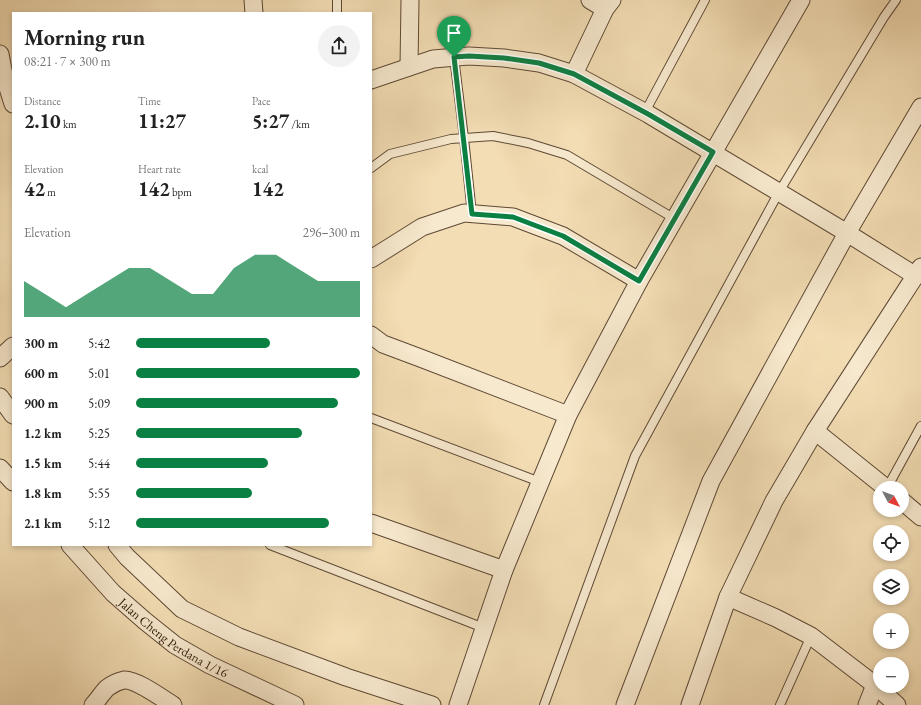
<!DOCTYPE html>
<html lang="en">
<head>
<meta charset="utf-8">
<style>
	:root { --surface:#fff; --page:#f2f2f2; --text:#222; --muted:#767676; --accent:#0b8043 }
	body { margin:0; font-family:"EB Garamond",serif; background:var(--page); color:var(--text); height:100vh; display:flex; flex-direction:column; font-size:15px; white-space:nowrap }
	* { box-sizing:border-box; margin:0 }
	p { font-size:13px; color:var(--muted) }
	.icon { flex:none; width:22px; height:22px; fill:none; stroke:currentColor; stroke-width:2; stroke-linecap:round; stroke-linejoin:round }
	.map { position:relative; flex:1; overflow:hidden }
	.panel { position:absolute; left:12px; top:12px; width:360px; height:534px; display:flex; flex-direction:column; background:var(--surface); border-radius:0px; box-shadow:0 2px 6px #0003 }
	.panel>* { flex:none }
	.needle { width:26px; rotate:131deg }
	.buttons { position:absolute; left:873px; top:481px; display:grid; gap:8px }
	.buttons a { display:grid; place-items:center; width:36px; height:36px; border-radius:50%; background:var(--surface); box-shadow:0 2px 6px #0003; font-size:20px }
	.pin { position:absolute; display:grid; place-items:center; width:34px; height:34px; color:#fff; margin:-41px -17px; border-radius:50% 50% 50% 0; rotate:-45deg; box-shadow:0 0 4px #0007 }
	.pin .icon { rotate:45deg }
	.round { display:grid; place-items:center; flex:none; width:42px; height:42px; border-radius:21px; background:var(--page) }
	.headline { display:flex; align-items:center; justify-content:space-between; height:68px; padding:0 12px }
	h1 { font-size:22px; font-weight:700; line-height:30px }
	.figures { display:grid; grid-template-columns:repeat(3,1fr); gap:6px; height:68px; padding:4px 12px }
	.figures div { display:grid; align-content:center }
	.figures b { font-size:20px; font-weight:700 }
	.figures small { font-size:11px; font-weight:400 }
	.figures p { font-size:11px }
	.chart { height:112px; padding:8px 12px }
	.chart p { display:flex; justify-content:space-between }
	.chart svg { width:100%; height:72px; margin-top:4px; fill:var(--accent); opacity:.7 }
	ul { padding:0 12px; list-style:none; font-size:13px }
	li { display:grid; grid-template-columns:64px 48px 1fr; align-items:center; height:30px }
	li i { height:10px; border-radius:5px; background:var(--accent) }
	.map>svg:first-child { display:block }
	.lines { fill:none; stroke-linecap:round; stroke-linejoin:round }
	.lane-casing { stroke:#5e4934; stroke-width:10 }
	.street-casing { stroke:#5e4934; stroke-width:19 }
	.lane { stroke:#f7e9ce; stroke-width:8 }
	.street { stroke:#f7e9ce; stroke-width:17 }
	.route-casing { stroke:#fff; stroke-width:8 }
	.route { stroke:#0b8043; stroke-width:5 }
	.labels { text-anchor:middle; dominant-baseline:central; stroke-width:3; stroke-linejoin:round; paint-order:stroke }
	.street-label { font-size:13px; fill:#2d1809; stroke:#f7e9ce }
</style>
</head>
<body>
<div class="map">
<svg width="921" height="705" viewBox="0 0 921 705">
	<rect width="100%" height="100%" fill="#f3ddb4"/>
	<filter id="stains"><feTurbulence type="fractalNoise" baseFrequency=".005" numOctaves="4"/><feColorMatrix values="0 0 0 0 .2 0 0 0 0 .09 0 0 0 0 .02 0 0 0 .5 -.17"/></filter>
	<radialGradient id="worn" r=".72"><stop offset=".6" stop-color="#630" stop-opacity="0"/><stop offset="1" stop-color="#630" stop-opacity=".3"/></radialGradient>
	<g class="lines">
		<g class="lane-casing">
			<path id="lane" d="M 337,0 L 337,13
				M 454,57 L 464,138 L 472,214
				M 645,112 L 705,0
				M 371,168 L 390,154 L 451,139 L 493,136 L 528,143 L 567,155 L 675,219
				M 371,418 L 540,482
				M 887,488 L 921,426
				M 270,545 L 484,628
				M 544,705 L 635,456 L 779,192 L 884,17 L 896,0
				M 780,705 L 811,636"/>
		</g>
		<g class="street-casing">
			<g id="street">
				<path d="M 253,0 L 254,13"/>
				<path d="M 590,0 L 605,9"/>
				<path d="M 0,54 L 4,75 L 13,104"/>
				<path d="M 409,67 L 410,0"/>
				<path d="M 574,74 L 605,9 L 612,0"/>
				<path d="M 371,80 L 433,59 L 469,56 L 504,58 L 539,63 L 574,74 L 648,114 L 847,233 L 916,276"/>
				<path d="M 371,259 L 422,227 L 464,213 L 513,217 L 563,236 L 639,281"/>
				<path d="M 371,335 L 383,344 L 423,359 L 568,415"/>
				<path d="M 0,358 L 13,346"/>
				<path d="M 0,397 L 13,415"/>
				<path d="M 815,431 L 886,488"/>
				<path d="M 0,468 L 13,482"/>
				<path d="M 902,501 L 921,517"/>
				<path d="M 371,523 L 504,570"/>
				<path id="s1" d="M 70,545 L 113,593 L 145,621 L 175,645 L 210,665 L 295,705"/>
				<path d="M 117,545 L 127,557 L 182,609 L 239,637 L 346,677 L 432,705"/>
				<path d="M 728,597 L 776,618 L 811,636 L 875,685 L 897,705"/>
				<path d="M 93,705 C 98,700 102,693 107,688 C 111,685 119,681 124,680 C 136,679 163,699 173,705"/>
				<path d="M 458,705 L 504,570 L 568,415 L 639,281 L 801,0"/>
				<path d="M 625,705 L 711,481 L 847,233 L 921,107"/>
				<path d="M 690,705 L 728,597 L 774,501 L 815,431 L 921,267"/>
				<path d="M 867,705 L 875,685"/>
			</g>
		</g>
		<use href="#lane" class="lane"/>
		<use href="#street" class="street"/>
	</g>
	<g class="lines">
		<g class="route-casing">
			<path id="route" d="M 469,56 L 504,58 L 539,63 L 574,74 L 648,114 L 713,152 L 639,281 L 563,236 L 513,217 L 472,214 L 454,57 Z"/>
		</g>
		<use href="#route" class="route"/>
	</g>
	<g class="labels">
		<g class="street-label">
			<text stroke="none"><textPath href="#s1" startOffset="140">Jalan Cheng Perdana 1/16</textPath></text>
		</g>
	</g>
	<rect width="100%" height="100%" filter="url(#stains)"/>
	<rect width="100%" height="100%" fill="url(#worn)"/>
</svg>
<div class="buttons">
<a><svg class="needle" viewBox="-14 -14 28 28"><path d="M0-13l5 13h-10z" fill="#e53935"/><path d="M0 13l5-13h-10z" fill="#767676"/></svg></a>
<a><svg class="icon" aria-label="locate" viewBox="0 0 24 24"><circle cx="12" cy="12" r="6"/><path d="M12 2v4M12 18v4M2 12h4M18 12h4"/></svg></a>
<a><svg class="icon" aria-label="layers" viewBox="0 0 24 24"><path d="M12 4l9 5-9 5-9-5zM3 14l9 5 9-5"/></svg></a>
<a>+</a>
<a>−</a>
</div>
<div class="pin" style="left:454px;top:57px;background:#1e9e55"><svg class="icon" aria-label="arrive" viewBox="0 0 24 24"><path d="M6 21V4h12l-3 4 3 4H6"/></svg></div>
<section class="panel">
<div class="headline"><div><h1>Morning run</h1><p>08:21 · 7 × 300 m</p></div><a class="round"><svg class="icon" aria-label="share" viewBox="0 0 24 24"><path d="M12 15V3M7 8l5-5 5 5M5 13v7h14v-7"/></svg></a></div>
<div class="figures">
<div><p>Distance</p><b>2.10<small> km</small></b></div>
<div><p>Time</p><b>11:27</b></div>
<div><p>Pace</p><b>5:27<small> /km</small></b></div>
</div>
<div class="figures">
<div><p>Elevation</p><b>42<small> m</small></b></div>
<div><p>Heart rate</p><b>142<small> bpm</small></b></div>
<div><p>kcal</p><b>142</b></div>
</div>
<div class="chart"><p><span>Elevation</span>296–300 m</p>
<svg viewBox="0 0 160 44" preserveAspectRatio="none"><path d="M0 44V22L10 30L20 38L30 30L40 22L50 14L60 14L70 22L80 30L90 30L100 14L110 6L120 6L130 14L140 22L150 22L160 22V44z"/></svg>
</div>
<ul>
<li><b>300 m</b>5:42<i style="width:60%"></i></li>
<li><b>600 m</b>5:01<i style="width:100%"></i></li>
<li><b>900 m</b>5:09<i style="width:90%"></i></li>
<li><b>1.2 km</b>5:25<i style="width:74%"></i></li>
<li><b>1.5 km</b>5:44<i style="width:59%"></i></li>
<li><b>1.8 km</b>5:55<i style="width:52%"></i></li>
<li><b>2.1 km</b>5:12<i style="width:86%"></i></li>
</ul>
</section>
</div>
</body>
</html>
